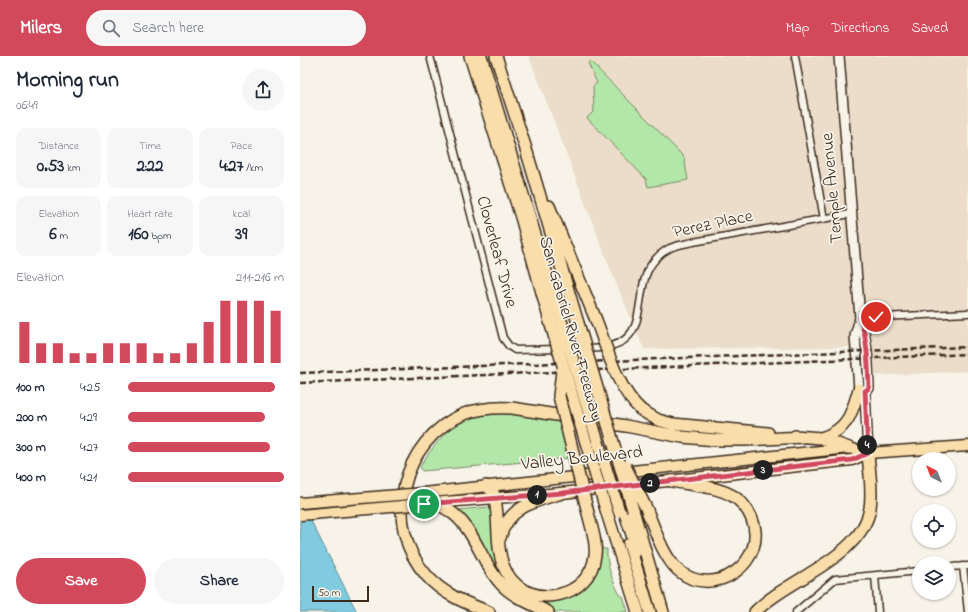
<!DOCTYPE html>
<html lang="en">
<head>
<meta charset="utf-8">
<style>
	:root { --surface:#fff; --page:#f6f6f7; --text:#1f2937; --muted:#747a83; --accent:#d1495b }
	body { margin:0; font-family:"Indie Flower",sans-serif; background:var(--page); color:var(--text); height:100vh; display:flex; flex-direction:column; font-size:15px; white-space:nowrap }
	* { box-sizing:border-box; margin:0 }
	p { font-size:13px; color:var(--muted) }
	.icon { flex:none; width:22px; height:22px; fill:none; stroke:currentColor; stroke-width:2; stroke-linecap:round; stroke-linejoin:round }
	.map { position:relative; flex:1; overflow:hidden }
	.drawer { display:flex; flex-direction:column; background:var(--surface); width:300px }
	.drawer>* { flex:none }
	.needle { width:26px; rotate:318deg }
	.controls { position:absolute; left:612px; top:396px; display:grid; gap:8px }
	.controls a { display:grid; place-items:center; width:44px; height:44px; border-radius:50%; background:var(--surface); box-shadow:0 1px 3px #0004; font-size:20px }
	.scale { position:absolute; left:12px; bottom:10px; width:57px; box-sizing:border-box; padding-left:4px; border:2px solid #3b2a1e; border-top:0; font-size:11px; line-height:14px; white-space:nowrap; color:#3b2a1e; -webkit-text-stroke:3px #f7f3e8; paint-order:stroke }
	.pin { position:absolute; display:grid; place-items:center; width:34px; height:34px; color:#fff; margin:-17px; border:2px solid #fff; border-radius:50%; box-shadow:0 1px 4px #0007 }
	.km { position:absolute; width:20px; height:20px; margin:-10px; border-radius:50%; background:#222; color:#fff; font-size:11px; line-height:20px; text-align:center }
	.round { display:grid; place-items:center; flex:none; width:42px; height:42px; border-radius:21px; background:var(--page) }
	.head { display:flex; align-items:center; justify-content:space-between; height:68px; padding:0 16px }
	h1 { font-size:22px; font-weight:700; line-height:30px }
	.figures { display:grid; grid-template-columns:repeat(3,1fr); gap:6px; height:68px; padding:4px 16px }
	.figures div { display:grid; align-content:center; border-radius:10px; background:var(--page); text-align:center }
	.figures b { font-size:17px; font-weight:700 }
	.figures small { font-size:11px; font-weight:400 }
	.figures p { font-size:11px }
	.chart { height:112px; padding:8px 16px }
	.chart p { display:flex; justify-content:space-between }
	.chart svg { width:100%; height:72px; margin-top:4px; stroke:var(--accent); stroke-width:6 }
	.button { display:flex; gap:8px; margin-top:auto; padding:8px 16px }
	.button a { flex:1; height:46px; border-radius:24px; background:var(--accent); color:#fff; font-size:16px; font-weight:700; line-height:46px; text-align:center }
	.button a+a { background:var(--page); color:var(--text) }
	ul { padding:0 16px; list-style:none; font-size:13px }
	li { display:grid; grid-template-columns:64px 48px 1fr; align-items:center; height:30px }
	li i { height:10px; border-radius:5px; background:var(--accent) }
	header { display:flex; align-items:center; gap:24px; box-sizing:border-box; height:56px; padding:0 20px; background:var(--accent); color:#fff }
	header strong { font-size:19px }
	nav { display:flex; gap:22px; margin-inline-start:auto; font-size:14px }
	.search { width:280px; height:36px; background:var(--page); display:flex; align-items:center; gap:10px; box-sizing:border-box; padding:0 14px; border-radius:22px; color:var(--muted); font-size:15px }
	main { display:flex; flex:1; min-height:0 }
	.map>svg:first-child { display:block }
	.built { fill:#ebddc9 }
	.green { fill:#b3e7a9; stroke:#778864 }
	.water { fill:#81cbe1; stroke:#658b93 }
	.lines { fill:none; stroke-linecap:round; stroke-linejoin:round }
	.minor-casing { stroke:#3b2a1e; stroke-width:9 }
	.secondary-casing { stroke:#3b2a1e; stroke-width:12 }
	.primary-casing { stroke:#3b2a1e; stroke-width:13 }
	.motorway-casing { stroke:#3b2a1e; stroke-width:14 }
	.minor { stroke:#f7f3e8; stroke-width:6 }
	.secondary { stroke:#f7f3e8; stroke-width:9 }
	.primary { stroke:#f9deab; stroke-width:10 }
	.motorway { stroke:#f9deab; stroke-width:11 }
	.rail { stroke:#3b2a1e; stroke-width:2.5; stroke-dasharray:6 3; stroke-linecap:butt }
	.primary-bridge-casing { stroke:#3b2a1e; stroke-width:13; stroke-linecap:butt }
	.motorway-bridge-casing { stroke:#3b2a1e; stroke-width:14; stroke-linecap:butt }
	.primary-bridge { stroke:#f9deab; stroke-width:10 }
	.motorway-bridge { stroke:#f9deab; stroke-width:11 }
	.route-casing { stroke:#fff; stroke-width:8 }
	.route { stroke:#d1495b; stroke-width:5 }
	.labels { text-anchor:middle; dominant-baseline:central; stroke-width:3.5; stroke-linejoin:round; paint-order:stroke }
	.street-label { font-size:18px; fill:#3b2a1e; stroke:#f7f3e8 }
</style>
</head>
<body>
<header>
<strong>Milers</strong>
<div class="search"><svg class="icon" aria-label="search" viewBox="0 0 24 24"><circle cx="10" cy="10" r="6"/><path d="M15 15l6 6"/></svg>Search here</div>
<nav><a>Map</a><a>Directions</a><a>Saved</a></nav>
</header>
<main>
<section class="drawer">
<div class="head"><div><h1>Morning run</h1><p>06:49</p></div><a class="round"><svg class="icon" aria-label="share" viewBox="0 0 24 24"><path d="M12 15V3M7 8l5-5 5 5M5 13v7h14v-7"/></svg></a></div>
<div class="figures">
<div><p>Distance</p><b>0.53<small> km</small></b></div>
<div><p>Time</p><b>2:22</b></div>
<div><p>Pace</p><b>4:27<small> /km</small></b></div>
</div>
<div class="figures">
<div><p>Elevation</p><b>6<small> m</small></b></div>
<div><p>Heart rate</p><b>160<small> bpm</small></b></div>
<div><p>kcal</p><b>39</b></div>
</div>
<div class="chart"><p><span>Elevation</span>211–216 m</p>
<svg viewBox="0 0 160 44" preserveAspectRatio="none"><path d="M5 44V19M15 44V32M25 44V32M35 44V38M45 44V38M55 44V32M65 44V32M75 44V32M85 44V38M95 44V38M105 44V32M115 44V19M125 44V6M135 44V6M145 44V6M155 44V12"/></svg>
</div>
<ul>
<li><b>100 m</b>4:25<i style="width:94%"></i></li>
<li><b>200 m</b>4:29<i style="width:88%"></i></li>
<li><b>300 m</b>4:27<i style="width:91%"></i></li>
<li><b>400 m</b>4:21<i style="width:100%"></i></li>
</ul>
<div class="button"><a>Save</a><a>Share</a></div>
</section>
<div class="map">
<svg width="668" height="556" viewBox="0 0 668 556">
	<rect width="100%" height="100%" fill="#f7f3e8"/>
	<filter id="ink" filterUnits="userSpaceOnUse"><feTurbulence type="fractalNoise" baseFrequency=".025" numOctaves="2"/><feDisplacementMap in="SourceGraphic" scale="8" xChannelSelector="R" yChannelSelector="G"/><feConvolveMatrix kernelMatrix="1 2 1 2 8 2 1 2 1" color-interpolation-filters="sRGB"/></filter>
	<g filter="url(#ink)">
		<path class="built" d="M 229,0 L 668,0 L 668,315 L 552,321 L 549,291 L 344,293 L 313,220 Z"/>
		<path class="green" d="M 290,5 L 384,101 L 388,124 L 348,131 L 346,123 L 287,62 L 294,55 L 293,30 L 297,27 L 288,7 Z
			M 196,355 L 210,356 L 263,365 L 270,402 L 122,415 L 120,411 C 128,396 147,373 162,365 C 173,359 184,357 196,355 Z
			M 190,451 L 196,502 L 205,522 L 249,543 C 257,538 291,522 295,515 C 302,505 300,493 299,481 L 301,482 L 302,493 L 307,493 C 306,508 313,528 321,540 L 323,540 L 328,556 L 256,556 L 227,541 L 204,525 L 156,454 Z"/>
		<path class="water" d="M 0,443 L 57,556 L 0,556 Z"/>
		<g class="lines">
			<g class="minor-casing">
				<path id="minor" d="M 130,0 L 203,282 L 209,290 L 215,294 L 259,293
					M 495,0 L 524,163
					M 560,262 L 668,257
					M 268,293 C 285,293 304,294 319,287 C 354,271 325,215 370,192 C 377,189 385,188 393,186 L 550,158
					M 663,510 L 668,556
					M 649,511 L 668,510
					M 575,520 L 578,556
					M 496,556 L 535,523 L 619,515"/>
			</g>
			<g class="secondary-casing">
				<path id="secondary" d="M 539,0 L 560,262 C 568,286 568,307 569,332 L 565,335 L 568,397
					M 560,262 L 555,280 L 559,333 L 565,335"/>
			</g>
			<g class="primary-casing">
				<path id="primary" d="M 123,437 L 549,392 L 568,397 L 668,390
					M 131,447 L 262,437 L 552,404 L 568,397"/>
			</g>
			<g class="motorway-casing">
				<path id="motorway" d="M 170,0 L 221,161 L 251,269
					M 181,0 L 262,268
					M 196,0 L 225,90 L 278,267
					M 249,150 L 296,264
					M 341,354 L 358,364 L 373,368 L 468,377
					M 495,380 L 521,382 L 549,392
					M 521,382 C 548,374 552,357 559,333
					M 186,430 C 190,432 193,435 194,439 C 201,463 193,496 208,519 C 231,555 291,542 295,499 C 297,486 291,470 288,457
					M 134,447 C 142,450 149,454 155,459 C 176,477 182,508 201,528 C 213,541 232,548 248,556
					M 346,452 C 354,471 363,501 378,514 C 414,546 471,504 451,461 C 447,452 441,445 433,440 C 416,430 391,429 371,425
					M 324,454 L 337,494
					M 333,454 L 363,556
					M 307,457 L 338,556
					M 200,482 C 207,451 235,445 262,437
					M 329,488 L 350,556
					M 189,556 C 166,547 144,539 127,520 C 81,469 101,384 164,358 C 180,352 196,351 212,352 L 326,370 L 382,381 L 416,384 L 445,384 L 503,381
					M 455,556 C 488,522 562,502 570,452 C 573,434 569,414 568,397"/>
			</g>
			<use href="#minor" class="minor"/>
			<use href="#secondary" class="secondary"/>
			<use href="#primary" class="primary"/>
			<use href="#motorway" class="motorway"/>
			<path class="rail" d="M 0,317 L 668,291
				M 0,327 L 668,298"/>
			<g class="primary-bridge-casing">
				<path id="primary-bridge" d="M 0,447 L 123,437
					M 0,459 L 124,448"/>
			</g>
			<g class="motorway-bridge-casing">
				<path id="motorway-bridge" d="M 296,264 C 308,294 316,331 341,354
					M 278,267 L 333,454
					M 262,268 L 319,455
					M 251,269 L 307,457
					M 262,315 L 259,340 L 288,457
					M 325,410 L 346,452"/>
			</g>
			<use href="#primary-bridge" class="primary-bridge"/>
			<use href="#motorway-bridge" class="motorway-bridge"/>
		</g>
	</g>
	<g class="lines" filter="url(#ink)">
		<g class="route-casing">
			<path id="route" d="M 124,448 L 262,437 L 552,404 L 568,397 L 565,335 L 569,332 C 568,307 568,286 560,262 L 576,261"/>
		</g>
		<use href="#route" class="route"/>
	</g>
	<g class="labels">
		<g class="street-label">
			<text transform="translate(533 132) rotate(-95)">Temple Avenue</text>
			<text transform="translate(413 169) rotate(-12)">Perez Place</text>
			<text transform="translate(196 196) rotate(75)">Cloverleaf Drive</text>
			<text transform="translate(270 273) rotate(74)">San Gabriel River Freeway</text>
			<text transform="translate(282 403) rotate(-6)">Valley Boulevard</text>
		</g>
	</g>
</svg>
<div class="controls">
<a><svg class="needle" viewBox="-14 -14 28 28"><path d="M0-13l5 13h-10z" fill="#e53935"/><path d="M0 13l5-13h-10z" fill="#747a83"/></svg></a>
<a><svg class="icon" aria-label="locate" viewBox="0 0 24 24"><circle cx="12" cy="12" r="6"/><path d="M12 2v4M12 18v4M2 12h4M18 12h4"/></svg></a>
<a><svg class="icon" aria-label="layers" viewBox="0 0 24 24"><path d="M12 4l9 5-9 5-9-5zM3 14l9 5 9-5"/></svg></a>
</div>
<div class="scale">50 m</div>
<div class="pin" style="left:124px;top:448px;background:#1e9e55"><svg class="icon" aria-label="arrive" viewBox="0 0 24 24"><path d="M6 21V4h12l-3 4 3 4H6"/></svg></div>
<div class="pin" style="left:576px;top:261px;background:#d93025"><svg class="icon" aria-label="check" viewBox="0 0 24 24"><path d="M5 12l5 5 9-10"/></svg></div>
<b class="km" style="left:237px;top:439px">1</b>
<b class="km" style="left:350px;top:427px">2</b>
<b class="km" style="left:463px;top:414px">3</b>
<b class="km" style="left:567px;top:389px">4</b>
</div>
</main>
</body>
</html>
